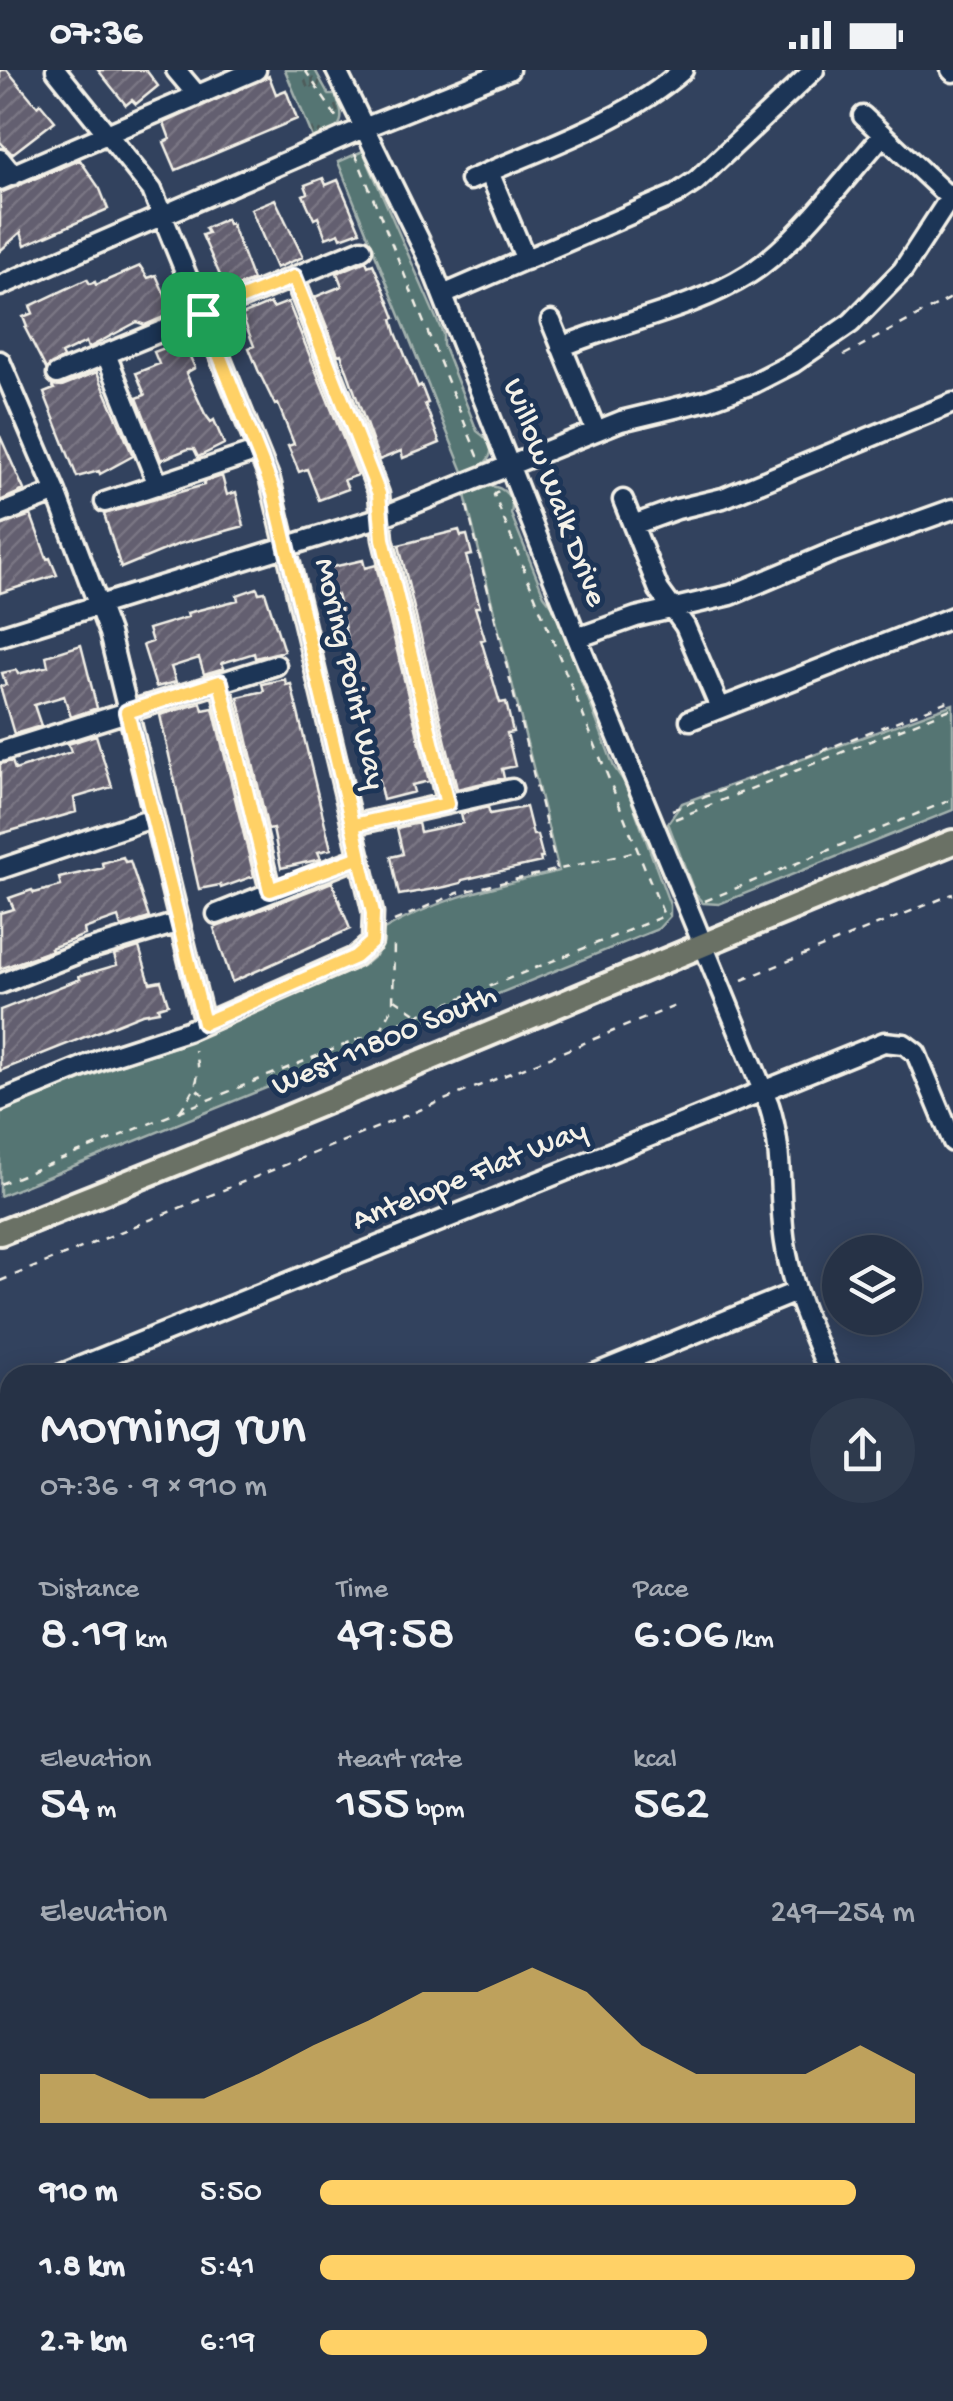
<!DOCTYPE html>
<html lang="en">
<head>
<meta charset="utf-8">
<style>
	:root { --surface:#263246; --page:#2e3a4d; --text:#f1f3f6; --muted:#a4aab3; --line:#424d5f; --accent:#ffd166 }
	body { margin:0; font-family:"Gochi Hand",sans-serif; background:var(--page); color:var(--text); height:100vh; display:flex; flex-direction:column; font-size:38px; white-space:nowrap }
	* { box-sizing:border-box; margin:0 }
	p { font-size:32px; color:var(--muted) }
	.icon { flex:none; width:55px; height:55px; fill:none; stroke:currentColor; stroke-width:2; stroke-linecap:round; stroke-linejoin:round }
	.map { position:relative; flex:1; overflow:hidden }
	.drawer { position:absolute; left:0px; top:1295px; width:955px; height:1038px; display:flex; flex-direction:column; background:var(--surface); border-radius:30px 30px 0 0; box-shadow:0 5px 25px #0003,0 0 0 2px var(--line) }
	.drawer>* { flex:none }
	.fabs { position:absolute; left:822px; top:1165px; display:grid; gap:20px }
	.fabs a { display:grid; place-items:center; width:100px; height:100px; border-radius:50%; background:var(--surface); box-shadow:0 5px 25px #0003,0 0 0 2px var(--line); font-size:50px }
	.pin { position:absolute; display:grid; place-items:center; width:85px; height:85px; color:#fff; margin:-42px; border-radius:20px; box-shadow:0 5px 15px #0006 }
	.round { display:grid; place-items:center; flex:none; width:105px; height:105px; border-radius:52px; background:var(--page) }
	.headline { display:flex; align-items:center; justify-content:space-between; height:170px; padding:0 40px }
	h1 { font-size:55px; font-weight:600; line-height:75px }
	.figures { display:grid; grid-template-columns:repeat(3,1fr); gap:15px; height:170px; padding:10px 40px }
	.figures div { display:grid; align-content:center }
	.figures b { font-size:50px; font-weight:600 }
	.figures small { font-size:28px; font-weight:400 }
	.figures p { font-size:28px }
	.chart { height:280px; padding:20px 40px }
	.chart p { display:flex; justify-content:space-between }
	.chart svg { width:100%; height:180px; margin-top:10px; fill:var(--accent); opacity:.7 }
	ul { padding:0 40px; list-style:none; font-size:32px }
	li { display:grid; grid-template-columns:160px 120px 1fr; align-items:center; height:75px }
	li i { height:25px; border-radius:12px; background:var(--accent) }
	.status { display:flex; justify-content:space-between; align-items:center; height:70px; padding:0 50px; background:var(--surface); direction:ltr }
	.status svg { height:28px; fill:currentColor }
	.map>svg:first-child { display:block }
	.grass { fill:url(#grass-tufts); stroke:#a4b2ae; stroke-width:2.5 }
	.park { fill:#557473; stroke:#a4b2ae; stroke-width:2.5 }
	.building { fill:url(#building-hatch); stroke:#f4f1e8; stroke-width:2.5 }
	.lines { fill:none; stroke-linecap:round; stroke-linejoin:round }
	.minor-casing { stroke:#f4f1e8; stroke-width:25 }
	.major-casing { stroke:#f4f1e8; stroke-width:30 }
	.path { stroke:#f4f1e8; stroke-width:2.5; stroke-dasharray:8 8; stroke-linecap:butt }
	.minor { stroke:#1d3557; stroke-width:18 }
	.major { stroke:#6b7165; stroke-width:22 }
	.route-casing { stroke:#fff; stroke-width:20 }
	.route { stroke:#ffd166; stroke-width:12 }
	.labels { text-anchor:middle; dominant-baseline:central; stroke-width:10; stroke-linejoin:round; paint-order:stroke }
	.street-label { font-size:32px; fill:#f4f1e8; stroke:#1d3557 }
</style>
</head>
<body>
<div class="status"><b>07:36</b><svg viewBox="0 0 49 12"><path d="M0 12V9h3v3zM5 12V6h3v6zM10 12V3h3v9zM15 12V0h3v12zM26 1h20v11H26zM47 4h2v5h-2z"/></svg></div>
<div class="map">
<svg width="953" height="2331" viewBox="0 0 953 2331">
	<defs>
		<pattern id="grass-tufts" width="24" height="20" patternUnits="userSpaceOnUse" patternTransform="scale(2.5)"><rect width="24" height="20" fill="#557473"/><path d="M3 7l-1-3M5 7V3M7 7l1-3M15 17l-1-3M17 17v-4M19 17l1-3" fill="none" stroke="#4e5c5a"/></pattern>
		<pattern id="building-hatch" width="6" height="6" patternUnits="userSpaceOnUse" patternTransform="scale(2.5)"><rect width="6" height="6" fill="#635f6f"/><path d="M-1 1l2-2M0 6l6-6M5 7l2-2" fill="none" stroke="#7a7684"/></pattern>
	</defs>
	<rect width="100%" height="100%" fill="#32425e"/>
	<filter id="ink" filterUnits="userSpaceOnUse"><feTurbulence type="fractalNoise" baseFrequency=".01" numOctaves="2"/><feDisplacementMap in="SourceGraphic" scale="20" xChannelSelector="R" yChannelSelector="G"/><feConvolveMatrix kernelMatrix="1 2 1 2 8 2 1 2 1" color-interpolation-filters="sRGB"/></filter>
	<g filter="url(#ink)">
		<path class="grass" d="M 285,0 L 315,0 L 329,25 L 335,25 C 349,53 340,59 314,70 Z"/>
		<path class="park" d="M 363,81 L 443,264 L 443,275 L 477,361 C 504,380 488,396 464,404 L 338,92 Z
			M 489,416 C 505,417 515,428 511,444 L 544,525 L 554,538 L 614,697 L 625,713 L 670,835 L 670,846 L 658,859 L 0,1126 L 0,1042 L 116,996 L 175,977 L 363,896 L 377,884 L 384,860 C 439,827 498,816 559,801 L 465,425 Z
			M 953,634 L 953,740 L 719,834 L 703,833 L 695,824 L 668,753 L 682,733 Z"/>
		<path class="building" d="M 0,0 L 7,0 L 37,36 L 40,33 L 55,51 L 12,84 L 0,72 Z
			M 98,0 L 146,0 L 158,16 L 136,34 L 132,30 L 126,35 Z
			M 269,6 L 276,24 L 286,20 L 297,49 L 176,100 L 164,72 L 170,69 L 164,53 Z
			M 80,90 L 100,119 L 108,139 L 25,175 L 21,162 L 0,181 L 0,123 Z
			M 323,108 L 326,115 L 338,110 L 360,161 L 341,168 L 339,163 L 326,168 L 318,147 L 314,149 L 303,125 L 308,123 L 305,115 Z
			M 275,129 L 303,187 L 276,198 L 251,139 Z
			M 226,149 L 228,154 L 231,153 L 253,210 L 227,221 L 202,165 L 208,163 L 205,158 Z
			M 366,191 L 368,196 L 373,194 L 385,222 L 395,248 L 392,249 L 396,263 L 418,317 L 421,315 L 428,333 L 425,334 L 440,373 L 403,388 L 401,381 L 379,390 L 341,284 L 338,285 L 315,227 L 342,216 L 337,203 Z
			M 140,196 L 148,208 L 156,205 L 173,243 L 145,255 L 137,252 L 88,278 L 86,272 L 61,284 L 63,288 L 46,299 L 25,258 L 27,257 L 23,247 L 33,243 L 30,236 L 87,209 L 90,214 L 95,212 L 96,215 Z
			M 288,232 L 358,405 L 344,410 L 348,419 L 319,430 L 307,399 L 299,402 L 288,376 L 294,374 L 278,334 L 275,335 L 258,300 L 249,278 L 254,276 L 242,245 L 270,233 L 273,238 Z
			M 183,271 L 195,298 L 186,303 L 205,344 L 211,352 L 214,350 L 224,374 L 198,387 L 194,379 L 188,379 L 161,390 L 137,328 L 145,325 L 136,303 L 159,294 L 154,282 Z
			M 97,302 L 133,386 L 100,404 L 99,401 L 77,407 L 44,323 L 54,319 L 52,315 L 62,316 Z
			M 0,366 L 24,420 L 0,431 Z
			M 222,406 L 227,425 L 236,422 L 244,456 L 179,474 L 121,498 L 104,444 L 204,415 L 204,412 Z
			M 31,445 L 47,489 L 50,488 L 57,505 L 0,523 L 0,456 Z
			M 459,460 L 461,466 L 467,465 L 472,485 L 466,486 L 480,537 L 475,537 L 485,569 L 481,570 L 500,633 L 506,632 L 513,662 L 507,663 L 515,696 L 502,699 L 504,708 L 457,719 L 399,475 Z
			M 363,490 L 365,498 L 376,495 L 429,711 L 412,715 L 414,722 L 383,730 L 360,626 L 354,628 L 343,572 L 348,572 L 337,525 L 330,526 L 324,499 Z
			M 257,518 L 259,523 L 265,522 L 284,581 L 255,588 L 254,583 L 222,593 L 224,598 L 204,604 L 199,588 L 171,597 L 176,612 L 156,617 L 143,575 L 152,572 L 148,559 L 188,547 L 187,543 L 238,530 L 237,525 Z
			M 81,575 L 97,638 L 71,647 L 64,626 L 34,635 L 41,656 L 14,664 L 0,616 L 6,615 L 2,603 L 16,600 L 18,604 L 48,596 L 46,586 Z
			M 285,609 L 286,615 L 291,614 L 331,779 L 318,782 L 321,789 L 281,798 L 273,759 L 268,760 L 238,627 L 264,621 L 262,614 Z
			M 201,633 L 203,640 L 213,638 L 254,806 L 221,818 L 220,815 L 199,819 L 160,645 Z
			M 96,665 L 112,717 L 74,728 L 76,742 L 0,764 L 0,694 L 12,691 L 15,700 L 71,682 L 68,674 Z
			M 488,737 L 490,744 L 526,737 L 533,765 L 537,765 L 543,788 L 540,788 L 541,792 L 462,810 L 461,813 L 445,817 L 399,825 L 391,787 L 403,784 L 397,758 L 418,753 L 420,762 L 463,753 L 461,744 Z
			M 123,787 L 125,792 L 130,791 L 149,848 L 121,857 L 118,847 L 84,859 L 85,865 L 51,878 L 52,880 L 0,899 L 0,843 L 14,839 L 9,828 L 32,820 L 34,823 L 61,816 L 59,808 L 103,798 L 102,793 Z
			M 332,812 L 350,859 L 232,912 L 214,858 Z
			M 139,877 L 150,913 L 161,911 L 168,934 L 158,937 L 159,941 L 142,944 L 0,1001 L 0,940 L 80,909 L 79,906 L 117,895 L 114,885 Z"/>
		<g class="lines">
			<g class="minor-casing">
				<path id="minor" d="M 176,0 L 197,25
					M 336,0 L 428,188 L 577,568 L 769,1035 C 784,1081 778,1127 785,1173 C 792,1220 812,1262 830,1305
					M 951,0 L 953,2
					M 863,46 L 950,128
					M 0,89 L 13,105
					M 489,102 L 526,190
					M 0,110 L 256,0
					M 470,110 C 542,78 623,53 683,0
					M 294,207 L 379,424 L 383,469 L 447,734
					M 0,216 L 366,57 L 509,0
					M 443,225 L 675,125 L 696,111 L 814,0
					M 551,251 L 596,361
					M 561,277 C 623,251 692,240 749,204 C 796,174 845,108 883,65
					M 106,284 L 158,415
					M 0,291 L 56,422 L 109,563 L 204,953
					M 57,304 L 362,179
					M 623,430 L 659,520 L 685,556 L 720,638
					M 105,432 L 258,381
					M 0,444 L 56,422
					M 633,455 L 677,439 L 723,428 L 953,333
					M 0,566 L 381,447 L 621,351 L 708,330 L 752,314 L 793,293 L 851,253 L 903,200 L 953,123
					M 577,568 L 636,547 L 731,525 L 833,482 L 953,439
					M 220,612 L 270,820
					M 690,650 L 953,547
					M 0,682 L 276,595
					M 353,755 L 512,719
					M 0,799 L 152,748
					M 217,844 L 360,787
					M 0,914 L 81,882 L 177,853
					M 0,1031 L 104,988 L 187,961 L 355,887 L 372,872 L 373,843 L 270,410 L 152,120 L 56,0
					M 59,1305 L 884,972 L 904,974 L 916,983 L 953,1072
					M 592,1305 L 796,1222
					M 0,1338 L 10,1326
					M 0,1368 L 10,1392
					M 945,1503 L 953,1509
					M 945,1759 L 953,1740
					M 945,2234 L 953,2225
					M 389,2322 L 392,2331
					M 604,2322 L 607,2331
					M 691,2331 L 719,2322"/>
			</g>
			<g class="major-casing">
				<path id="major" d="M 0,1163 C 320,1038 635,901 953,772"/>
			</g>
			<path class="path" d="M 305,0 L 337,48
				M 355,83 L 478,386 L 483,387
				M 844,285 L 953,227
				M 498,421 L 494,425 L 663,843
				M 467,436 L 557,799
				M 672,740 L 953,629
				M 675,749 L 953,638
				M 705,831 L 953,729
				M 394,851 L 458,823 L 637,781
				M 742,910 L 953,824
				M 395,929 L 420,946
				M 380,961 L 393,937 L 394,871
				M 197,1020 L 210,1029
				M 180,1041 C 195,1020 203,1006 195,980
				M 0,1114 L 669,844
				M 0,1211 L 675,936"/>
			<use href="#minor" class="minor"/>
			<use href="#major" class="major"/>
		</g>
	</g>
	<g class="lines" filter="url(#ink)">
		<g class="route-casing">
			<path id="route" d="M 203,244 L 274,423 L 373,843 L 372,872 L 355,887 L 204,953 L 127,642 L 220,612 L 270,820 L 360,787 L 353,755 L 447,734 L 383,469 L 379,424 L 294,207 L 203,244"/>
		</g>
		<use href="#route" class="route"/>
	</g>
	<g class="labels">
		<g class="street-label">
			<text transform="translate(553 423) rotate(69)">Willow Walk Drive</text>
			<text transform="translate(348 604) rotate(77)">Moring Point Way</text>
			<text transform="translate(385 972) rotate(-23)">West 11800 South</text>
			<text transform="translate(470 1107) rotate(-22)">Antelope Flat Way</text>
		</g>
	</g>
</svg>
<div class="fabs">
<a><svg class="icon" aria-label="layers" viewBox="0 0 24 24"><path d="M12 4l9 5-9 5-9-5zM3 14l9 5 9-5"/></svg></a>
</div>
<div class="pin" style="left:203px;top:244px;background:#1e9e55"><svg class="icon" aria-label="arrive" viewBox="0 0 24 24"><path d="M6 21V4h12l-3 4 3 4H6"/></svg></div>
<section class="drawer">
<div class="headline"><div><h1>Morning run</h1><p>07:36 · 9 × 910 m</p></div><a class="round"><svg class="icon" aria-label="share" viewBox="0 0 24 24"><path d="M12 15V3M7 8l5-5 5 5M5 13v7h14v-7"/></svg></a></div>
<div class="figures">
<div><p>Distance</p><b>8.19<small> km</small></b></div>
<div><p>Time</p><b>49:58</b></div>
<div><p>Pace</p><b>6:06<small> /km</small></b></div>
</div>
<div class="figures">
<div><p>Elevation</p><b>54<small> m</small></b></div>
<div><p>Heart rate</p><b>155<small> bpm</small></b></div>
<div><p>kcal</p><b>562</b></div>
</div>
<div class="chart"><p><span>Elevation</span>249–254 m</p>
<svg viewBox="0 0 160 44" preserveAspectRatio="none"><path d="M0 44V32L10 32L20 38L30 38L40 32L50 25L60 19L70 12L80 12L90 6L100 12L110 25L120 32L130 32L140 32L150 25L160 32V44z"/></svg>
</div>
<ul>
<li><b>910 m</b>5:50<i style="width:90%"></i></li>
<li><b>1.8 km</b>5:41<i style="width:100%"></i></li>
<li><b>2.7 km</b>6:19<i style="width:65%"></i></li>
</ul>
</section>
</div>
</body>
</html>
